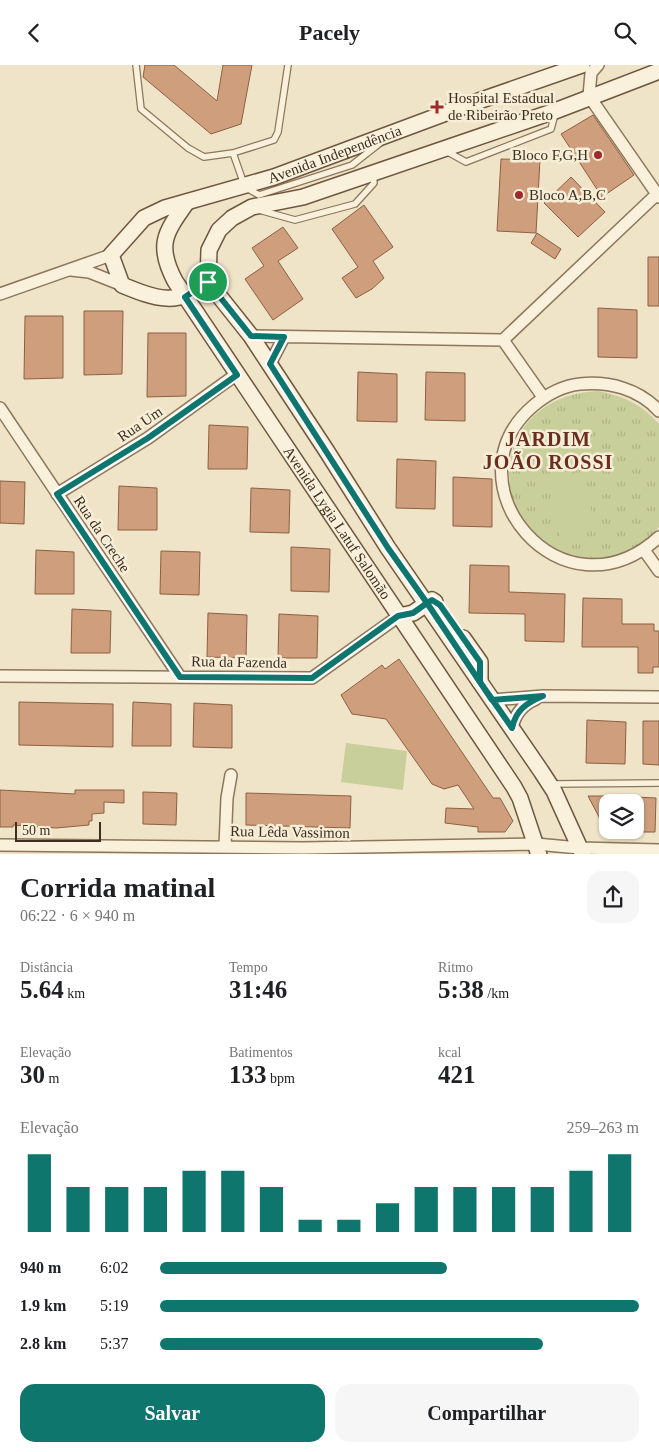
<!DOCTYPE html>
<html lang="pt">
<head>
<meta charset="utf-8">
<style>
	:root { --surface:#fff; --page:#f6f6f6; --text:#202124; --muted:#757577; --accent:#0f766e }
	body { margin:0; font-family:Georgia,serif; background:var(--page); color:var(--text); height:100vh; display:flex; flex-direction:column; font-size:19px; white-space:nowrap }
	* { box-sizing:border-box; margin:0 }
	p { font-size:16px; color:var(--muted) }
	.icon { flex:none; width:28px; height:28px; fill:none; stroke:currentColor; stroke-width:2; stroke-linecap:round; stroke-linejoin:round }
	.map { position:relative; height:789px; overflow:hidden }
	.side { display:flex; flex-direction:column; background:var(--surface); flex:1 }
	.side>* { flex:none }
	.fabs { position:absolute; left:599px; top:729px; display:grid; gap:10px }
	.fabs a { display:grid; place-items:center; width:45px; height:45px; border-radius:10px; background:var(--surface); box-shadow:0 1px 4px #0004; font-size:25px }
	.scale { position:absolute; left:15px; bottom:12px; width:86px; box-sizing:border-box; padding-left:5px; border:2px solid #3d2e20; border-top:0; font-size:14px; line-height:18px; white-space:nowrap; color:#3d2e20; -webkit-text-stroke:4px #f7eed8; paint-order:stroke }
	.pin { position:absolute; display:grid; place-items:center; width:42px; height:42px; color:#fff; margin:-21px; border:2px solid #fff; border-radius:50%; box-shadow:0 1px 5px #0007 }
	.round { display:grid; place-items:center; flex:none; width:52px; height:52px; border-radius:15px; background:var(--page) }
	.overview { display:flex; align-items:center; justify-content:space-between; height:85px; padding:0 20px }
	h1 { font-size:28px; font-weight:700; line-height:38px }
	.figures { display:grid; grid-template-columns:repeat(3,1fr); gap:8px; height:85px; padding:5px 20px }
	.figures div { display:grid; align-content:center }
	.figures b { font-size:25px; font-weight:700 }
	.figures small { font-size:14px; font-weight:400 }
	.figures p { font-size:14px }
	.chart { height:140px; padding:10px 20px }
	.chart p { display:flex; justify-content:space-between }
	.chart svg { width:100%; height:90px; margin-top:5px; stroke:var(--accent); stroke-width:6 }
	.primary-button { display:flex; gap:10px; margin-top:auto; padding:10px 20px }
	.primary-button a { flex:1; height:58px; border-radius:15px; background:var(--accent); color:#fff; font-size:20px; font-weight:700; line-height:58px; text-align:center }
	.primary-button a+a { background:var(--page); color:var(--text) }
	ul { padding:0 20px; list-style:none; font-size:16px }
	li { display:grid; grid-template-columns:80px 60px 1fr; align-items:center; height:38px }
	li i { height:12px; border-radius:6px; background:var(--accent) }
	header { display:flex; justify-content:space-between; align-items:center; height:65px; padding:0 20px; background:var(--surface); font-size:22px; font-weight:700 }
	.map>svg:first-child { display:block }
	.grass { fill:url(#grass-tufts) }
	.garden { fill:#c9cf9b }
	.building { fill:#cf9f7d; stroke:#8d5f41 }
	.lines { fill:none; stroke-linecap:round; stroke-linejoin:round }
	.lane-casing { stroke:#8d765c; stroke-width:8 }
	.street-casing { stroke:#8d765c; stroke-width:14 }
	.secondary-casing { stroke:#6f573f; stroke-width:18 }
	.lane { stroke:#faf1dc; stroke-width:5.5 }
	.street { stroke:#faf1dc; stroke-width:11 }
	.secondary { stroke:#faf1dc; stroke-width:15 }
	.route-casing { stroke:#fff; stroke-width:10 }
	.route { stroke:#0f766e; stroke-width:6 }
	.poi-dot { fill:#9e2a2b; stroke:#f7eed8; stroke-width:2 }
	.labels { text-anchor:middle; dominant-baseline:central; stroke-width:5; stroke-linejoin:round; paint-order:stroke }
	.poi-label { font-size:15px; fill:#3d2e20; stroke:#f7eed8; text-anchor:start }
	.street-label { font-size:15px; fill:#3d2e20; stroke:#f7eed8 }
	.district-label { font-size:20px; font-weight:bold; letter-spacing:1px; fill:#6b2e1e; stroke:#f7eed8 }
</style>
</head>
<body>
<header><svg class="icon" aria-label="back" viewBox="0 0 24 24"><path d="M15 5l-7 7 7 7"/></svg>Pacely<svg class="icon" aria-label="search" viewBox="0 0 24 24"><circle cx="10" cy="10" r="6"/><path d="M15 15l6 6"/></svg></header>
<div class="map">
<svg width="659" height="790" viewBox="0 0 659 790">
	<defs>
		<pattern id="grass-tufts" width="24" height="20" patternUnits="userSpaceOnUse" patternTransform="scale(1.25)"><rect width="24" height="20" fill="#c9cf9b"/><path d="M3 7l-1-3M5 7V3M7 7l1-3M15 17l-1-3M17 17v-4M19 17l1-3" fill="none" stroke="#aeb285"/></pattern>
	</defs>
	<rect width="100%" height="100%" fill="#f0e4c8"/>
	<path class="grass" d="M 598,326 C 623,331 642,339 659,359 L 659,462 C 646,480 622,492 600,493 C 487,500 472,332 598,326 Z"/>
	<path class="garden" d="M 582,407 L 596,464 L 560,473 L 548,413 Z
		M 346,678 L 407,686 L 403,725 L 341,717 Z"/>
	<path class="building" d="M 145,0 L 174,0 L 217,36 L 223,0 L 252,0 L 241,59 L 211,69 L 143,12 Z
		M 593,50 L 634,110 L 602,132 L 561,69 Z
		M 501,94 L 540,95 L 536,168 L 497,166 Z
		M 571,112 L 605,147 L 578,172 L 544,138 Z
		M 364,140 L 393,182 L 373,196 L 384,213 L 372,224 L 356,233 L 342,213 L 358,202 L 332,164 Z
		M 283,162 L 298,183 L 278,196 L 303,234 L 273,255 L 245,214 L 264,201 L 252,183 Z
		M 537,168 L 561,184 L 555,194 L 531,178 Z
		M 648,192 L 659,192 L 659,241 L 648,241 Z
		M 598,243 L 637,245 L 637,293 L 598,292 Z
		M 84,246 L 123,246 L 122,309 L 84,310 Z
		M 25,251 L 63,251 L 63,313 L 24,314 Z
		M 148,268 L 186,268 L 186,331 L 147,332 Z
		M 358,307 L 397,309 L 397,357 L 357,356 Z
		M 426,307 L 465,308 L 465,356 L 425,355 Z
		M 209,360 L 248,362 L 247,404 L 208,404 Z
		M 397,394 L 436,396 L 435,444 L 396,443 Z
		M 453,412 L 492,414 L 492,462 L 453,461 Z
		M 0,416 L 25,417 L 24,459 L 0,458 Z
		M 119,421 L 157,423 L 157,465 L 118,465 Z
		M 251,423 L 290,425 L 289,468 L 250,467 Z
		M 291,482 L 330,484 L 329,527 L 291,526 Z
		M 36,485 L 74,487 L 74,529 L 35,529 Z
		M 161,486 L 200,487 L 199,530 L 160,529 Z
		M 470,500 L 509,501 L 509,527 L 565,529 L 564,577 L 525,576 L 525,549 L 469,548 Z
		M 583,533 L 622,534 L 622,559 L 654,559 L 654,566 L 659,566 L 659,602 L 653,602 L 653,608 L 638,608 L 638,582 L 582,582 Z
		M 72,544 L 111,546 L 110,588 L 71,588 Z
		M 208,548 L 247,550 L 246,593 L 207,592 Z
		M 279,549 L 318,551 L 317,593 L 278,593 Z
		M 399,594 L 493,733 L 500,733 L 513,756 L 505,767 L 478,767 L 478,762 L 445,758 L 446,743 L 474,744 L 458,720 L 444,724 L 432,719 L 386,654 L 352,649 L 341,630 L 382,600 L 385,604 Z
		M 19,637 L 113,639 L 113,682 L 19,680 Z
		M 133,637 L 171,639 L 171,681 L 132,681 Z
		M 194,638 L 232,640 L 232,683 L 193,682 Z
		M 587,655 L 626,657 L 625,699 L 586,698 Z
		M 643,656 L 659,656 L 659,700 L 643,699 Z
		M 0,725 L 75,729 L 75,725 L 124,725 L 124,738 L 104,737 L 104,748 L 92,749 L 92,756 L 89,756 L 89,760 L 56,763 L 13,760 L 13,762 L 0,762 Z
		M 143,727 L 177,728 L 176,760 L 143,759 Z
		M 246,728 L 351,731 L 350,763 L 246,760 Z
		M 588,731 L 608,731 L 608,769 Z
		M 635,732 L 656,733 L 655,767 L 635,767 Z"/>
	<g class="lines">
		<g class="lane-casing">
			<path id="lane" d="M 136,0 L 141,44 L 188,83 L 204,92 L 233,88
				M 288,0 L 278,67 L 274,75 L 233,88 L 245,122 L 259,130 L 352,100 L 380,78
				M 446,86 L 466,97 L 551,64 L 555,49
				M 259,145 L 295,155 L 355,139 L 374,118 L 373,110
				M 552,719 L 659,718"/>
		</g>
		<g class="street-casing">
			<path id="street" d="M 598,0 L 591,8 L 589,31 L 659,132
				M 71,205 L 89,207 L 122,220
				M 0,229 L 111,190
				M 251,271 L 503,275 L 657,129
				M 503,275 L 543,332
				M 270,299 L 284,272
				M 0,343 L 180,612
				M 659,346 C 639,324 609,316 580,319 C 562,321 546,330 533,341 C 444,418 562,560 659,472
				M 57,429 L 148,373 L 237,309
				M 644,485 L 659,506
				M 0,611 L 312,613 L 399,551
				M 492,635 L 543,631 L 659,632
				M 512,663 C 515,649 522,640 536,634
				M 0,780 L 303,783 L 536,779 L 579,783 L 659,785
				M 225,781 L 227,733 L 231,710"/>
		</g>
		<g class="secondary-casing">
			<g id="secondary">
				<path id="s1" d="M 187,137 C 165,168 156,180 175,216 L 514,722 L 520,733 L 539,790"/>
				<path d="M 208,217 L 251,271 L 326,385 L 388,483 L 541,706 L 554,726 L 583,790"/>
				<path id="s2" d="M 208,217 C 178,242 156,234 122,220 L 111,190 L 144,153 L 165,143 L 274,112 L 470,39 L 582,0"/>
				<path d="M 208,217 L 209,185 L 219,165 L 232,153 L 252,142 L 303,132 L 555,46 L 659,6"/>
				<path d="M 399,551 L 413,548 L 432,535 L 435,537"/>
				<path d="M 463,573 L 480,597 L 480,617"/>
			</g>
		</g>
		<use href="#lane" class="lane"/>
		<use href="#street" class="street"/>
		<use href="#secondary" class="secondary"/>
	</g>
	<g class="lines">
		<g class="route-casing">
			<path id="route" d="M 208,217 L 185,232 L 237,310 L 148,373 L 57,429 L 180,612 L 312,613 L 398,551 L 413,548 L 427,538 L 492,635 L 543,631 C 526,638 516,645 512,663 L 480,617 L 480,597 L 440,540 L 432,535 L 427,538 L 388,483 L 270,299 L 284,272 L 251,271 L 208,217"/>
		</g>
		<use href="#route" class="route"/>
	</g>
	<g class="poi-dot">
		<path d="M434.5 34.5h5v5h5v5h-5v5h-5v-5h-5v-5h5z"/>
		<circle cx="598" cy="90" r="5"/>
		<circle cx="519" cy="130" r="5"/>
	</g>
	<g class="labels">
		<g class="poi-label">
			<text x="448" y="33">Hospital Estadual<tspan x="448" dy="17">de Ribeirão Preto</tspan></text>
			<text x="588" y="90" text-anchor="end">Bloco F,G,H</text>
			<text x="529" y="130">Bloco A,B,C</text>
		</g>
		<g class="street-label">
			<text stroke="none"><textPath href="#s2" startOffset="375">Avenida Independência</textPath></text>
			<text transform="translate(140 359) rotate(-34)">Rua Um</text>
			<text stroke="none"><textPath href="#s1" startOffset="378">Avenida Lygia Latuf Salomão</textPath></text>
			<text transform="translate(102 469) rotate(56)">Rua da Creche</text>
			<text transform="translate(239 597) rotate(1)">Rua da Fazenda</text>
			<text transform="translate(290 767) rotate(1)">Rua Lêda Vassimon</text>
		</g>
		<g class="district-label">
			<text x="548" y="374">JARDIM<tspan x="548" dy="23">JOÃO ROSSI</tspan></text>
		</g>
	</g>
</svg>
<div class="fabs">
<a><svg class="icon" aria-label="layers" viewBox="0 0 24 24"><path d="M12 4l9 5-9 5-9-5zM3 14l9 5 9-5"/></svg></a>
</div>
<div class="scale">50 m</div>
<div class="pin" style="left:208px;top:217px;background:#1e9e55"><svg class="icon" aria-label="arrive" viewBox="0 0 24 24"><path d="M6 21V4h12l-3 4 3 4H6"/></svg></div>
</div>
<section class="side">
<div class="overview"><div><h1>Corrida matinal</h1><p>06:22 · 6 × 940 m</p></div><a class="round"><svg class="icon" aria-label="share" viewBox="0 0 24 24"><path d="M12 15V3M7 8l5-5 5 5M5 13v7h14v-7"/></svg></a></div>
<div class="figures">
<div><p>Distância</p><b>5.64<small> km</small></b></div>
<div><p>Tempo</p><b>31:46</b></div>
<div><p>Ritmo</p><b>5:38<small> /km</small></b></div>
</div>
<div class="figures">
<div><p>Elevação</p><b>30<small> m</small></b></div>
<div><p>Batimentos</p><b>133<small> bpm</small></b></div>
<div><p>kcal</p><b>421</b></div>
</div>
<div class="chart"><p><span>Elevação</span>259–263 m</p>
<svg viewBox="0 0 160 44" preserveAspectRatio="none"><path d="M5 44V6M15 44V22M25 44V22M35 44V22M45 44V14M55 44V14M65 44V22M75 44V38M85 44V38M95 44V30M105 44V22M115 44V22M125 44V22M135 44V22M145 44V14M155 44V6"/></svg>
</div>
<ul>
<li><b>940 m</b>6:02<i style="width:60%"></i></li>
<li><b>1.9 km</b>5:19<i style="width:100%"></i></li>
<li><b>2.8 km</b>5:37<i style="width:80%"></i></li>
</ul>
<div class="primary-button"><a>Salvar</a><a>Compartilhar</a></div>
</section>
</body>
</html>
